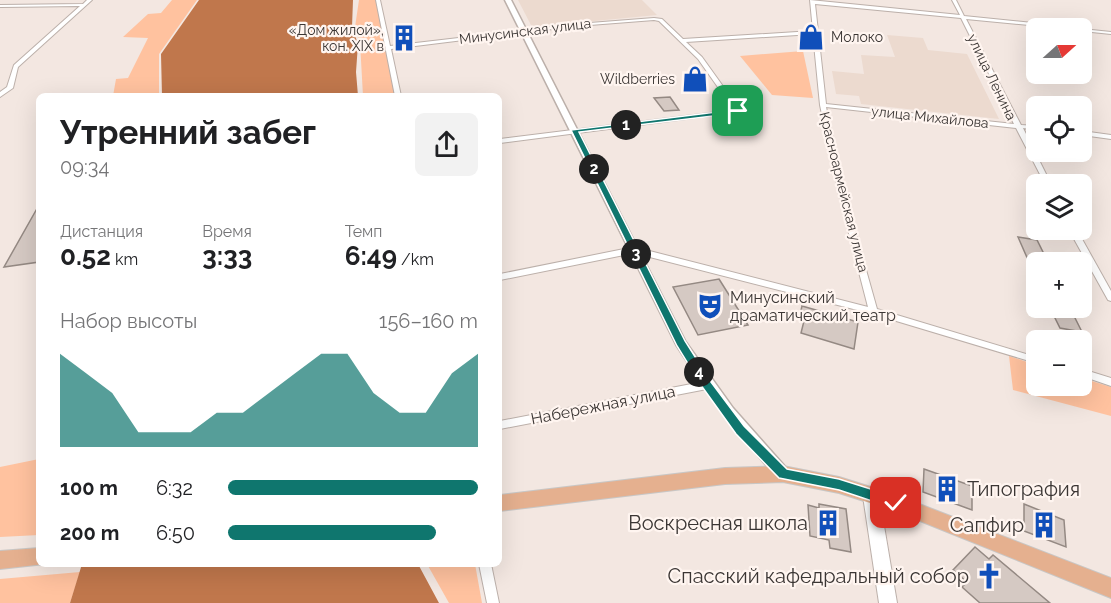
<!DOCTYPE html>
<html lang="ru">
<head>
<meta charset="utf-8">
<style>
	:root { --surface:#fff; --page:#f2f2f2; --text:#202124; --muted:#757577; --accent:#0f766e }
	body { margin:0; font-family:Raleway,sans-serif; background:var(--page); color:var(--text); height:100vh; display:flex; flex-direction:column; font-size:22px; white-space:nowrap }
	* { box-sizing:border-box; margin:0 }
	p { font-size:20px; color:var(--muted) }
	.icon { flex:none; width:33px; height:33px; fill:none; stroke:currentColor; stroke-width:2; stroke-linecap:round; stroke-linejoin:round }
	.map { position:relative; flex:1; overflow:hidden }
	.drawer { position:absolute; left:36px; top:93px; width:466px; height:474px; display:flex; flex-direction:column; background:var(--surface); border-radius:9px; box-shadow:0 6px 24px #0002 }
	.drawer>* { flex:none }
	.needle { width:39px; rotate:69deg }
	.buttons { position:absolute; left:1026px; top:18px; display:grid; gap:12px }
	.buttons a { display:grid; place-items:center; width:66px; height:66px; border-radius:9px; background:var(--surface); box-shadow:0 6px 24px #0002; font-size:30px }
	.pin { position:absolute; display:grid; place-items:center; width:51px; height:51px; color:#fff; margin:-26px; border-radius:12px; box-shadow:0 3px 9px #0006 }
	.km { position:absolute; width:30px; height:30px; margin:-15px; border-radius:50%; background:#222; color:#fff; font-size:16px; line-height:30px; text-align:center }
	.round { display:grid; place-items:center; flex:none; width:63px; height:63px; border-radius:9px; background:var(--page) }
	.headline { display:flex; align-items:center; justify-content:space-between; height:102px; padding:0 24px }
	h1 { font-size:33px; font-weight:700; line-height:45px }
	.stats { display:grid; grid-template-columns:repeat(3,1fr); gap:9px; height:102px; padding:6px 24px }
	.stats div { display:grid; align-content:center }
	.stats b { font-size:26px; font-weight:700 }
	.stats small { font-size:16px; font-weight:400 }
	.stats p { font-size:16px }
	.chart { height:168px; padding:12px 24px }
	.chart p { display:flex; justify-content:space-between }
	.chart svg { width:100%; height:108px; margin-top:6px; fill:var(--accent); opacity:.7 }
	ul { padding:0 24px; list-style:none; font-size:20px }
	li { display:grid; grid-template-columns:96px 72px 1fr; align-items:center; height:45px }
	li i { height:15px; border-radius:8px; background:var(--accent) }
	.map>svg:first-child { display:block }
	.built { fill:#ecdacf }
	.green { fill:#ffc29f }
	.water { fill:#c0774c }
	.building { fill:#d5c9c3; stroke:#948983; stroke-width:1.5 }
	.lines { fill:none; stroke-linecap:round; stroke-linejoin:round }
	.minor-casing { stroke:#bcb0aa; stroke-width:2 }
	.tertiary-casing { stroke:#bcb0aa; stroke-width:3 }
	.secondary-casing { stroke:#bcb0aa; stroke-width:2 }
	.primary-casing { stroke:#c8c7c6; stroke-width:2 }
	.minor { fill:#fff; fill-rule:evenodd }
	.tertiary { fill:#fff; fill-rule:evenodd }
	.secondary { fill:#fff; fill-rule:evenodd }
	.primary { fill:#e5b08f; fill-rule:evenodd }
	.route { fill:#0f766e; stroke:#fff; stroke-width:1.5 }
	.labels { text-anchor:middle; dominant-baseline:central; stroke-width:4.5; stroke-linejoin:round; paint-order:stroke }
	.far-poi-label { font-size:14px; fill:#3b3634; stroke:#fff5f0; text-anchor:end }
	.far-street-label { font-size:14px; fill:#3b3634; stroke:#fff5f0 }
	.poi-label { font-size:16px; fill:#3b3634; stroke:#fff5f0; text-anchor:start }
	.street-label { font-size:16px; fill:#3b3634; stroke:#fff5f0 }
	.near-poi-label { font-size:20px; fill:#3b3634; stroke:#fff5f0; text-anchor:end }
</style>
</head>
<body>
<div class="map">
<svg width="1111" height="603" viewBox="0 0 1111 603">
	<rect width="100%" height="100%" fill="#f3e7e1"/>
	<path class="built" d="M 518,0 L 642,0 L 657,15 L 532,27 Z
		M 887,35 L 923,38 L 928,50 L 967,54 L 999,119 L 861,104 L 859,96 L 836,94 L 832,71 L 864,74 L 861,55 L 895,57 Z"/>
	<path class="green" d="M 172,0 L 197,0 L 159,54 L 159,96 L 113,96 L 116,79 L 128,78 L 148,38 L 123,37 L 148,14 L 161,13 Z
		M 359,0 L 376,0 L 395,96 L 363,96 L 360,42 L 355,27 Z
		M 803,51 L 813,98 L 772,95 L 740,56 Z
		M 1009,356 L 1036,365 L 1036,386 L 1082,386 L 1082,378 L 1111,387 L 1111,416 L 1013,390 Z
		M 39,459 L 39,535 L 0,537 L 0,467 Z
		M 427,564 L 475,564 L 482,603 L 449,603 Z
		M 80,572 L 70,603 L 0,603 L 0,579 Z"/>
	<path class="water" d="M 199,0 L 353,0 L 352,27 L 358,44 L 356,72 L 358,96 L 162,96 L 161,54 Z
		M 82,564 L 418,564 L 439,603 L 70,603 Z"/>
	<path class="building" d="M 670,97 L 679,110 L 664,111 L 654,98 Z
		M 39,205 L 39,262 L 4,267 Z
		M 1018,237 L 1037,240 L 1048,262 L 1036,262 L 1036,278 Z
		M 719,279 L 748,325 L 698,335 L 673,287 Z
		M 802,306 L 858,322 L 854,349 L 801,333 L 804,321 L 799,319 Z
		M 1050,308 L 1070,308 L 1082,332 L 1060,328 Z
		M 924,469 L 972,486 L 972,510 L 923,492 Z
		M 819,504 L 846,509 L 851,552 L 830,548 L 829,540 L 810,536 L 808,505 L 819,508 Z
		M 1024,504 L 1064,520 L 1066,547 L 1024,531 Z
		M 975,547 L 989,559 L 993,555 L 1050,603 L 980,603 L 962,587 L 967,582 L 953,570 Z"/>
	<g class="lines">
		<g class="minor-casing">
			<path id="minor" d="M 87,0 L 92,0 L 18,67 L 13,88 L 0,97 L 0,92 L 7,87 L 14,65 L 80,6 L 0,7 L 0,5 L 83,4 Z
				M 376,0 L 380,0 L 390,46 L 577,24 L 654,18 L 662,19 L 683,39 L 813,31 L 810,0 L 960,15 L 952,0 L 956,0 L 964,16 L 1072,27 L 1072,28 L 1061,28 L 966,19 L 1021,125 L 1036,126 L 1036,130 L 1023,128 L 1051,184 L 1045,184 L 1016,128 L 826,107 L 845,195 L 877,309 L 1036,357 L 1036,363 L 873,314 L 634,253 L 500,280 L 500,274 L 634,247 L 868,307 L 839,195 L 820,105 L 813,34 L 686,42 L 702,57 L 740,110 L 740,112 L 500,143 L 500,139 L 734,110 L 698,59 L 659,21 L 654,20 L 577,26 L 391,49 L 401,96 L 395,96 ZM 815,4 L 961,18 L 1014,124 L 826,104 Z
				M 1082,29 L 1111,32 L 1111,34 L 1082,31 Z
				M 1082,131 L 1111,135 L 1111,139 L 1082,135 Z
				M 1069,230 L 1077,230 L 1111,291 L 1111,301 L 1108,300 Z
				M 1082,369 L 1111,378 L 1111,386 L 1082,376 Z
				M 707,381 L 710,382 L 712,385 L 710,388 L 707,389 L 500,429 L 500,421 Z
				M 479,564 L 491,564 L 499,603 L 487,603 Z"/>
		</g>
		<g class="tertiary-casing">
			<path id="tertiary" d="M 505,0 L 511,0 L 685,341 L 733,408 L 788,470 L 790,474 L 788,478 L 783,480 L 778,478 C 740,437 707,394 677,346 Z"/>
		</g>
		<g class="secondary-casing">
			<path id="secondary" d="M 871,489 L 877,491 L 879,496 L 897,603 L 879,603 L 863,496 L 865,491 Z"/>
		</g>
		<g class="primary-casing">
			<path id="primary" d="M 783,466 L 839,477 L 896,495 L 1111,578 L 1111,598 L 895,511 L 839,493 L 783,482 L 725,484 L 500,511 L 500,495 L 725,468 Z
				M 39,548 L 39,564 L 45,564 L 0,569 L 0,551 Z"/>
		</g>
		<use href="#minor" class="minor"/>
		<use href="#tertiary" class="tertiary"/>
		<use href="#secondary" class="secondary"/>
		<use href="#primary" class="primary"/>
	</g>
	<path class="route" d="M 741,109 L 738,113 L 579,132 L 685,341 L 711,382 L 744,426 L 787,469 L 839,479 L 896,497 L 901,499 L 901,507 L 896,509 L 839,490 L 779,478 L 736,434 L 703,388 L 677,346 L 571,130 Z"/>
	<defs>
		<g id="shop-bare" transform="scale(2.07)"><path d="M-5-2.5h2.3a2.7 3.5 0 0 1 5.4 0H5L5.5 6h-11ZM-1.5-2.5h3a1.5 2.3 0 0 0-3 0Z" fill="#104fba" stroke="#fff5f0" stroke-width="2.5" paint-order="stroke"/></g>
		<g id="building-bare" transform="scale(2.07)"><path d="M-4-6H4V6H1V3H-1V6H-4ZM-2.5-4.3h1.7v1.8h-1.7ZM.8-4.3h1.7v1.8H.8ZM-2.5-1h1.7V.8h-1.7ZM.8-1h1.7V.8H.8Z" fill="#104fba" stroke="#fff5f0" stroke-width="2.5" paint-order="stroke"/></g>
		<g id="theatre-bare" transform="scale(2.07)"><path d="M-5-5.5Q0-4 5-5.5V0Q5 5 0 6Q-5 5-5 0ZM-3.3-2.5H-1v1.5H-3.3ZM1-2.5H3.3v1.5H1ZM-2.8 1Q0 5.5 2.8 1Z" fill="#104fba" stroke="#fff5f0" stroke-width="2.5" paint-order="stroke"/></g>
		<g id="church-bare" transform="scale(2.07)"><path d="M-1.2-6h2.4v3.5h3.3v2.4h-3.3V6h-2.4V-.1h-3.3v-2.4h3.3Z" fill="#104fba" stroke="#fff5f0" stroke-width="2.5" paint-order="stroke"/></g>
	</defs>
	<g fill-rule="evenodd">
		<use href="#shop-bare" x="811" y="37"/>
		<use href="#building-bare" x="404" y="38"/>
		<use href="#shop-bare" x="695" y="79"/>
		<use href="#theatre-bare" x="710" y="306"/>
		<use href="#building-bare" x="947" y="489"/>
		<use href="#building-bare" x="828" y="523"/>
		<use href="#building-bare" x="1044" y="525"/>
		<use href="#church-bare" x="989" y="576"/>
	</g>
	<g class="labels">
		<g class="far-poi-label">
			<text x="384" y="30">«Дом жилой»,<tspan x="384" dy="16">кон. ХIХ в</tspan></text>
			<text x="831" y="37" text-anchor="start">Молоко</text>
			<text x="675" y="79">Wildberries</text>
		</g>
		<g class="far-street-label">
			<text transform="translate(525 31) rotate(-7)">Минусинская улица</text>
			<text transform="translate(992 77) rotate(64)">улица Ленина</text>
			<text transform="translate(930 117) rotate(6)">улица Михайлова</text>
			<text transform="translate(844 192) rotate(76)">Красноармейская улица</text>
		</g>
		<g class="poi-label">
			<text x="730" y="297">Минусинский<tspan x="730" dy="18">драматический театр</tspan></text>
		</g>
		<g class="street-label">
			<text transform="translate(603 405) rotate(-11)">Набережная улица</text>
		</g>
		<g class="near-poi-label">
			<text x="967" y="489" text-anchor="start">Типография</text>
			<text x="808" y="523">Воскресная школа</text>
			<text x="1024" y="525">Сапфир</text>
			<text x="969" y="576">Спасский кафедральный собор</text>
		</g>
	</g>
</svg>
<div class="buttons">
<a><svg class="needle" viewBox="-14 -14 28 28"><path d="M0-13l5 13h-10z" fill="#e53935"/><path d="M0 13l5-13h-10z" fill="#757577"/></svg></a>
<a><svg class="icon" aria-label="locate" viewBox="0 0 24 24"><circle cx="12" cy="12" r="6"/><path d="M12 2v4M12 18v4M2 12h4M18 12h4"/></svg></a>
<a><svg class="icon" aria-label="layers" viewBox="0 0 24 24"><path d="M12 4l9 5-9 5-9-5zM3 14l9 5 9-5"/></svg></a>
<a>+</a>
<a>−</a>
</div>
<div class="pin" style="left:738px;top:111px;background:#1e9e55"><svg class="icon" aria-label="arrive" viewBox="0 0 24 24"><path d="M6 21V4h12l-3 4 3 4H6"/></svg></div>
<div class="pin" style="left:896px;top:503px;background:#d93025"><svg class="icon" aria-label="check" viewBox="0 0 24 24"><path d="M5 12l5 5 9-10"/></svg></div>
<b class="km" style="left:626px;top:125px">1</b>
<b class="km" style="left:594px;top:169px">2</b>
<b class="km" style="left:636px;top:254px">3</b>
<b class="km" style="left:699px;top:372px">4</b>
<section class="drawer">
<div class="headline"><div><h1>Утренний забег</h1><p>09:34</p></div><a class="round"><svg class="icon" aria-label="share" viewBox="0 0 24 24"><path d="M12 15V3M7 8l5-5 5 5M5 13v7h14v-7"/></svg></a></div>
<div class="stats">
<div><p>Дистанция</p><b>0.52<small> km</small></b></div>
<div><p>Время</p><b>3:33</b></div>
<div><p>Темп</p><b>6:49<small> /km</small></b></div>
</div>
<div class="chart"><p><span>Набор высоты</span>156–160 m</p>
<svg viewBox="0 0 160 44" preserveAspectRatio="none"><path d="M0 44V6L10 14L20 22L30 38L40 38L50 38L60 30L70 30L80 22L90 14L100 6L110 6L120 22L130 30L140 30L150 14L160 6V44z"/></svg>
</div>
<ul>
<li><b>100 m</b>6:32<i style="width:100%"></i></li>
<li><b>200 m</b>6:50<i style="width:83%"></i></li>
</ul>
</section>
</div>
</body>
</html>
